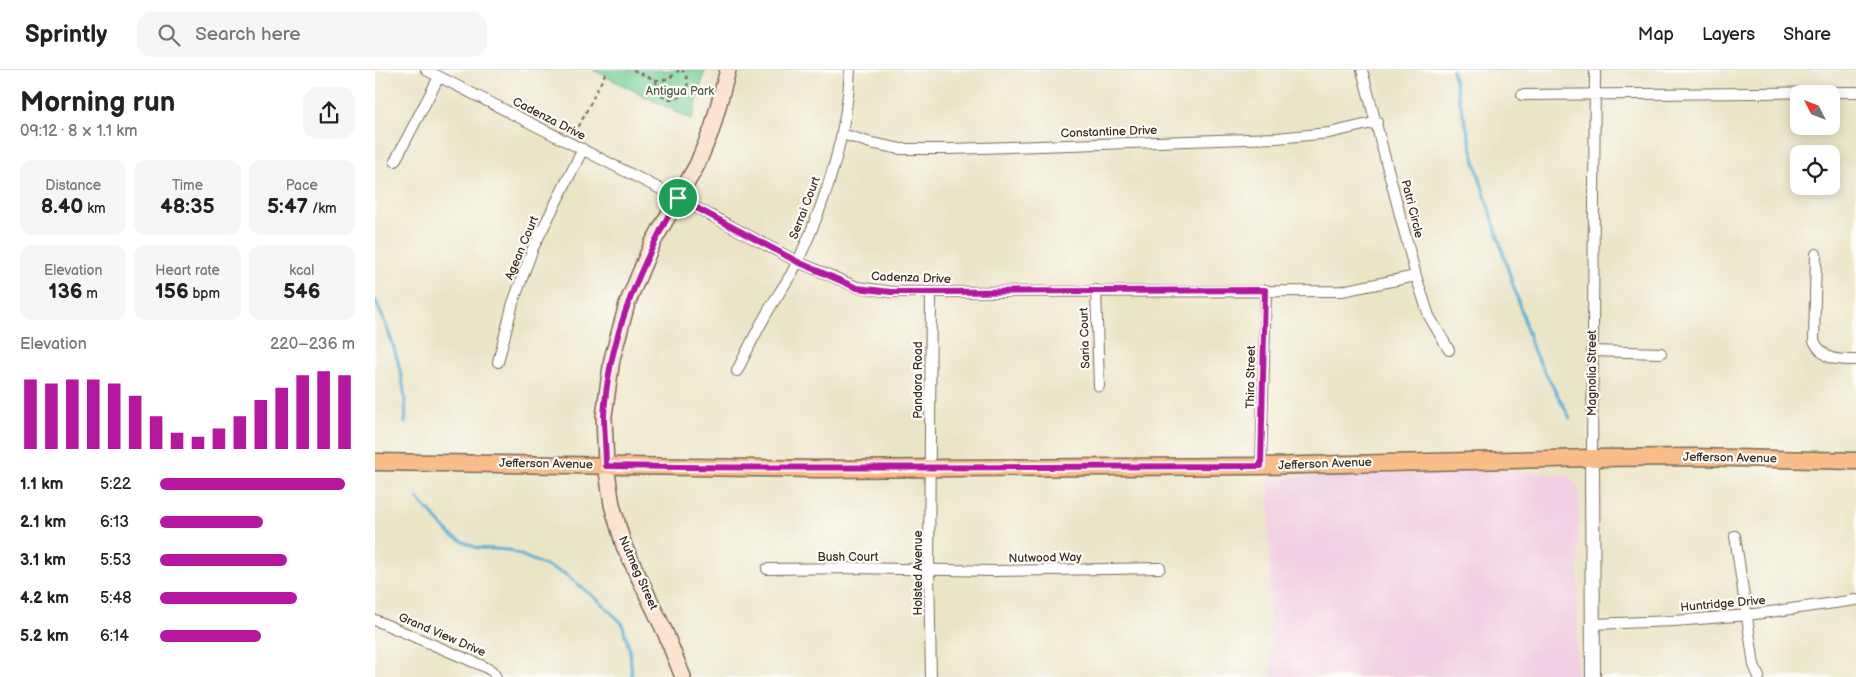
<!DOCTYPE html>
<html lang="en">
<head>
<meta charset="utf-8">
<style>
	:root { --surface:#fff; --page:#f6f6f6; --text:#222; --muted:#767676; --line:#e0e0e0; --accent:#b5179e }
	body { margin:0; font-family:"Balsamiq Sans",sans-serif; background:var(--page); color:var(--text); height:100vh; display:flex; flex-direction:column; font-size:19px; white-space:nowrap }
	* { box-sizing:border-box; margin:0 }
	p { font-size:16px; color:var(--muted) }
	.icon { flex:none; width:28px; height:28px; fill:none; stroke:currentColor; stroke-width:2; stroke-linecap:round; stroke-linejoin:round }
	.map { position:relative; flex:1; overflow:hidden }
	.side { display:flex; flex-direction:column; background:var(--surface); width:375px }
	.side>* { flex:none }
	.needle { width:32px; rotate:312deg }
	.buttons { position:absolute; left:1415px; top:15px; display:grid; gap:10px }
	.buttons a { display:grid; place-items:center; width:50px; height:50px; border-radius:10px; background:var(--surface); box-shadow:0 2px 12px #0003; font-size:25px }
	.pin { position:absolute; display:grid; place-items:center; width:42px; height:42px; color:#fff; margin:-21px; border:2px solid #fff; border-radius:50%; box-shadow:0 1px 5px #0007 }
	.round { display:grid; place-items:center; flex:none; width:52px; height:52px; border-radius:15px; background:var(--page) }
	.summary { display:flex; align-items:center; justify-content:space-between; height:85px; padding:0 20px }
	h1 { font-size:28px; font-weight:600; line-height:38px }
	.stats { display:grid; grid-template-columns:repeat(3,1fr); gap:8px; height:85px; padding:5px 20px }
	.stats div { display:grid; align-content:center; border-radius:12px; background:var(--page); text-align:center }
	.stats b { font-size:21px; font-weight:600 }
	.stats small { font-size:14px; font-weight:400 }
	.stats p { font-size:14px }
	.chart { height:140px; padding:10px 20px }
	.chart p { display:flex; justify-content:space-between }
	.chart svg { width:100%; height:90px; margin-top:5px; stroke:var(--accent); stroke-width:6 }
	ul { padding:0 20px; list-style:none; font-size:16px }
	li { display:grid; grid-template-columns:80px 60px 1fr; align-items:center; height:38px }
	li i { height:12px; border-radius:6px; background:var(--accent) }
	header { display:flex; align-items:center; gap:30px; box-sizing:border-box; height:70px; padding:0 25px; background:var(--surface); border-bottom:1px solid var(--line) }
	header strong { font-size:24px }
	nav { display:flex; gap:28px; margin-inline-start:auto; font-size:18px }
	.search { width:350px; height:45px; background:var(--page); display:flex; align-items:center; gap:12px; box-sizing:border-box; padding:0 18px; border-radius:15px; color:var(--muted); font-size:19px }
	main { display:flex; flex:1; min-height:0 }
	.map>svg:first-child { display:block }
	.built { fill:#f1d0e3 }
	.green { fill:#77d096; stroke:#597d5a }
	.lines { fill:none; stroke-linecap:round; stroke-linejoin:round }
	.stream { stroke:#57afd4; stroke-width:3 }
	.minor-casing { stroke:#796b59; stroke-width:12 }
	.tertiary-casing { stroke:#796b59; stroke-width:16 }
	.secondary-casing { stroke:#796b59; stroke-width:18 }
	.primary-casing { stroke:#796b59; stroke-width:19 }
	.path { stroke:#796b59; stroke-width:2; stroke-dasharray:4 4; stroke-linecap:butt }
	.minor { stroke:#fff; stroke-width:10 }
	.tertiary { stroke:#fff; stroke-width:14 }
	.secondary { stroke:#fce5d0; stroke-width:15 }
	.primary { stroke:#f8bd89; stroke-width:16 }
	.route-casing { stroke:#fff; stroke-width:10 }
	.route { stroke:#b5179e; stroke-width:6 }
	.labels { text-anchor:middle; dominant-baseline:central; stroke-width:4.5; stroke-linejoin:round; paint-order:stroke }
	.park-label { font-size:12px; fill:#4d5c42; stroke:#fdfcf7 }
	.street-label { font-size:12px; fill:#3b2a1e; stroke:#fdfcf7 }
</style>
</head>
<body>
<header>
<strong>Sprintly</strong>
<div class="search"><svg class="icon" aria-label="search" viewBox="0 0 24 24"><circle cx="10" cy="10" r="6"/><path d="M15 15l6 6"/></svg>Search here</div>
<nav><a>Map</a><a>Layers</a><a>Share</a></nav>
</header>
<main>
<section class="side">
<div class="summary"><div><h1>Morning run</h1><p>09:12 · 8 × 1.1 km</p></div><a class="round"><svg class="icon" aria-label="share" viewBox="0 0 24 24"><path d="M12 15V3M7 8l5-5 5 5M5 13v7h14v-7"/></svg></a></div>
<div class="stats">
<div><p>Distance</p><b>8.40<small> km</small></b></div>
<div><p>Time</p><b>48:35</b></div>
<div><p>Pace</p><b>5:47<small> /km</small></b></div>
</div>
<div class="stats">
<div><p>Elevation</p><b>136<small> m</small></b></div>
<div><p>Heart rate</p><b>156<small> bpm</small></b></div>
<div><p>kcal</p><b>546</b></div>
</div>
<div class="chart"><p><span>Elevation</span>220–236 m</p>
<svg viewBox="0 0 160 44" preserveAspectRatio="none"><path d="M5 44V10M15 44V12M25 44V10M35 44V10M45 44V12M55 44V18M65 44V28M75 44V36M85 44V38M95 44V34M105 44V28M115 44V20M125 44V14M135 44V8M145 44V6M155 44V8"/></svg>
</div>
<ul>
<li><b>1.1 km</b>5:22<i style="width:95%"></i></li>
<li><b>2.1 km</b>6:13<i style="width:53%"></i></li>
<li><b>3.1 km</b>5:53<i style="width:65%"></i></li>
<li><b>4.2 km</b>5:48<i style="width:70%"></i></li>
<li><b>5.2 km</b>6:14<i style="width:52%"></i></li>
</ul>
</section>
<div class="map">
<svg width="1481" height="607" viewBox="0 0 1481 607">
	<rect width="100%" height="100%" fill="#fdfcf7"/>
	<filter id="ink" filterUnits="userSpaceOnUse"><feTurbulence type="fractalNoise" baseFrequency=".02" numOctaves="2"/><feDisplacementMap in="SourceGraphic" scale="10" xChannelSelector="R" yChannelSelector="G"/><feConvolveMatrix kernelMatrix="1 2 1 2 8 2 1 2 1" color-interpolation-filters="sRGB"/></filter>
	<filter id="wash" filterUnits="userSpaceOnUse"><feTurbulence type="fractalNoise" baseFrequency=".0096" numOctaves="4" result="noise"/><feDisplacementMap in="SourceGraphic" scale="20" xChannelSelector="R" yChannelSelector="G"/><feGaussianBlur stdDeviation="1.12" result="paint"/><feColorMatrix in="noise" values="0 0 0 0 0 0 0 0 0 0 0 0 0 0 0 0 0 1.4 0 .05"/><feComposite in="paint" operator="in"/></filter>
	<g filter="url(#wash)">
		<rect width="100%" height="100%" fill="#ebe5c7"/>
		<path class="built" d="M 1107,398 L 1193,405 L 1204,418 L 1202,607 L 895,607 L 894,407 L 1050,402 Z"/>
		<path class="green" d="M 218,0 L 330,0 L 317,50 Z"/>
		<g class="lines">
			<path class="stream" d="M 1077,0 L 1103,103 L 1159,282 L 1195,348
				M 0,230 C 16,263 34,316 30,353
				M 42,428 L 77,466 L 102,478 L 134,480 L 190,504 L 224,531 L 247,553 L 255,582 L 257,607"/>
		</g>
	</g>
	<g filter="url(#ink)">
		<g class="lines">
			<g class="minor-casing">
				<path id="minor" d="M 51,0 L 303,128 L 423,192 L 482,217 L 516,222 L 556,222 L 967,221 L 1041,206
					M 987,0 L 1041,206 L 1054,246 L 1074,280
					M 1147,25 L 1481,22
					M 467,64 L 496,73 L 526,79 L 576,79 L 902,68 L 954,63 L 1002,52
					M 20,91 L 64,7
					M 1441,184 L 1439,271 C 1450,291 1461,290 1481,290
					M 721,220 L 724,316
					M 556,222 L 554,501 L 556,607
					M 1217,281 L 1286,283
					M 123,292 L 138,233 L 158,178 L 208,79
					M 362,301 C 372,281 381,262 392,243 C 402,225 415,209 423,191 C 451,131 472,66 475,0
					M 1217,388 L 1220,0
					M 886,396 L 891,220
					M 1360,466 L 1379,595 L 1384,607
					M 392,499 L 481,498 L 618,501 L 785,498
					M 0,550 L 108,596 L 117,601 L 121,607
					M 1217,554 L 1299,551 L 1373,545 L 1481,530"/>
			</g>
			<g class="tertiary-casing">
				<path id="tertiary" d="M 1217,388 L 1218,607"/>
			</g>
			<g class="secondary-casing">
				<path id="secondary" d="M 308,607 L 290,562 L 249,476 L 237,435 L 231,395 L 229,346 L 237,289 L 252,234 L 277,174 L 322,95 L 337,59 L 353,0"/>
			</g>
			<g class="primary-casing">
				<path id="primary" d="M 0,392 L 445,399 L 886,396 L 1217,388 L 1320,387 L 1481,391"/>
			</g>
			<path class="path" d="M 258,0 C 278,8 286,18 304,0
				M 281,10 C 284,46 328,24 307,0
				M 200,64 L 232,0"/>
			<use href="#minor" class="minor"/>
			<use href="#tertiary" class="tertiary"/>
			<use href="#secondary" class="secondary"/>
			<use href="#primary" class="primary"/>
		</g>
	</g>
	<g class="lines" filter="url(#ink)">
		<g class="route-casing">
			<path id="route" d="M 303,128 L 423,192 L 482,218 L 516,222 L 556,222 L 890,220 L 886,396 C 668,396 450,400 231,396 C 231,379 229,362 229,346 C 233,267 266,195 303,128 Z"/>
		</g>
		<use href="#route" class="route"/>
	</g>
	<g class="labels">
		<g class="park-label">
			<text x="305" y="21">Antigua Park</text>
		</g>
		<g class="street-label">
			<text transform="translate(174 49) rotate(27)">Cadenza Drive</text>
			<text transform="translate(734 62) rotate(-2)">Constantine Drive</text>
			<text transform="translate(430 138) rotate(-69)">Serrai Court</text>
			<text transform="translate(1037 139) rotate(76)">Patri Circle</text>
			<text transform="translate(147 178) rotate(-67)">Agean Court</text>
			<text transform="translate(536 208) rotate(2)">Cadenza Drive</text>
			<text transform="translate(710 268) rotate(-92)">Saria Court</text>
			<text transform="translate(1217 303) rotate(-90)">Magnolia Street</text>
			<text transform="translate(876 307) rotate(-89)">Thira Street</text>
			<text transform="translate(543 310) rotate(-90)">Pandora Road</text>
			<text transform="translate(1355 388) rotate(1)">Jefferson Avenue</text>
			<text transform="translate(171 394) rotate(1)">Jefferson Avenue</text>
			<text transform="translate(950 394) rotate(-2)">Jefferson Avenue</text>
			<text x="473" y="487">Bush Court</text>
			<text transform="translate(670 488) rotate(-1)">Nutwood Way</text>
			<text transform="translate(263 503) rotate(66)">Nutmeg Street</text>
			<text transform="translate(543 503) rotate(-90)">Holsted Avenue</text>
			<text transform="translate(1348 534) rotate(-5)">Huntridge Drive</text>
			<text transform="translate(67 565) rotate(23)">Grand View Drive</text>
		</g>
	</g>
</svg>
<div class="buttons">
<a><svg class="needle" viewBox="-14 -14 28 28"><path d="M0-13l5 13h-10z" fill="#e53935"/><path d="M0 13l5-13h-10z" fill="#767676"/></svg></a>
<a><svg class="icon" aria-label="locate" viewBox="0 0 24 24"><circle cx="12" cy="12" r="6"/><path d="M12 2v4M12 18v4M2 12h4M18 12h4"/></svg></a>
</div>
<div class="pin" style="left:303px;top:128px;background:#1e9e55"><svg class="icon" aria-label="arrive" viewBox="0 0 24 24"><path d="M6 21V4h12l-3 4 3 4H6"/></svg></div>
</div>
</main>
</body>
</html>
